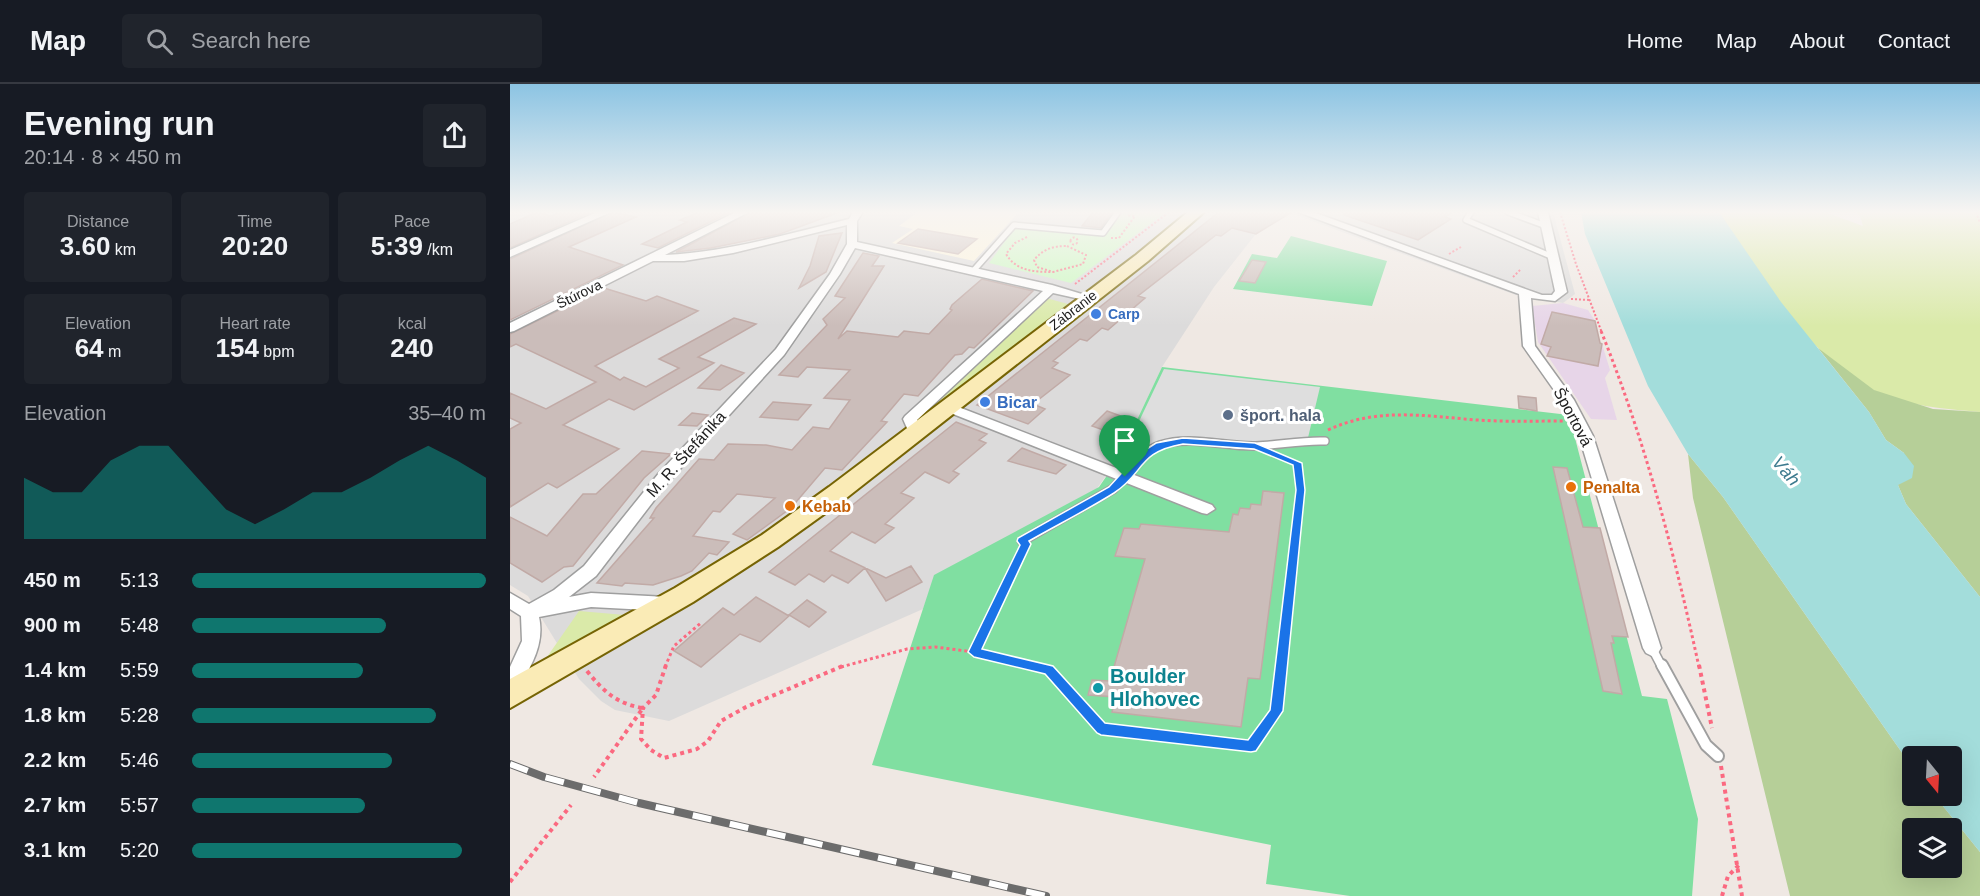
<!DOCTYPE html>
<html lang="en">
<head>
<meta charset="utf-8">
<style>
	:root { --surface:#171b24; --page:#20242c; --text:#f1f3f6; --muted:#9ea1a6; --line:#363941; --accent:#0f766e }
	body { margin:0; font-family:Helvetica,sans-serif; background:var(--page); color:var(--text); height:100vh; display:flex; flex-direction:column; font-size:22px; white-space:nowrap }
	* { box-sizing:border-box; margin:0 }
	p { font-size:20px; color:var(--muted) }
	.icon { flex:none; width:33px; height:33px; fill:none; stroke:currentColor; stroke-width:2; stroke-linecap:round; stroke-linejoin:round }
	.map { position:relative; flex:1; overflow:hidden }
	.side { display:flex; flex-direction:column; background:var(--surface); width:510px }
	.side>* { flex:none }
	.needle { width:39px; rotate:162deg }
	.buttons { position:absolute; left:1392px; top:662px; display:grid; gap:12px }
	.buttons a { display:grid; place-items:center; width:60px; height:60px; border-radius:6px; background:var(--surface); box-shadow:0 6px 24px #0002; font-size:30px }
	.pin { position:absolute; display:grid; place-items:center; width:51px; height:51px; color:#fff; margin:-62px -26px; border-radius:50% 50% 50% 0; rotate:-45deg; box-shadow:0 0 6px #0007 }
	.pin .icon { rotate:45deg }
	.round { display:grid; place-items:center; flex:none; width:63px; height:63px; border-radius:6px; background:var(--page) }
	.summary { display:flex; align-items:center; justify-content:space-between; height:102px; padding:0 24px }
	h1 { font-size:33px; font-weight:600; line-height:45px }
	.metrics { display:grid; grid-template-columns:repeat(3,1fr); gap:9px; height:102px; padding:6px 24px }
	.metrics div { display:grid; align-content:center; border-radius:6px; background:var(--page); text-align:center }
	.metrics b { font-size:26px; font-weight:600 }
	.metrics small { font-size:16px; font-weight:400 }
	.metrics p { font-size:16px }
	.chart { height:168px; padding:12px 24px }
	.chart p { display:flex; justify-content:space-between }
	.chart svg { width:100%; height:108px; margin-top:6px; fill:var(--accent); opacity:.7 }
	ul { padding:0 24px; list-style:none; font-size:20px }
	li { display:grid; grid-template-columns:96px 72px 1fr; align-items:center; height:45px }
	li i { height:15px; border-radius:8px; background:var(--accent) }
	header { display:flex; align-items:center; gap:36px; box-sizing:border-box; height:84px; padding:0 30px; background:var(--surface); border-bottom:2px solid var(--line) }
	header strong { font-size:28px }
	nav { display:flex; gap:33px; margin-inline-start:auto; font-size:21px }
	.search { width:420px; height:54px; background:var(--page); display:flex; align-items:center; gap:15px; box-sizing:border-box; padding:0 21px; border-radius:6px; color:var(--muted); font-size:22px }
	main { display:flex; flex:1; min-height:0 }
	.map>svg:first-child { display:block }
	.residential { fill:#dcdbdb }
	.industrial { fill:#e7d5e8 }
	.education { fill:#fff6dc }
	.grass { fill:#daeaa9 }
	.forest { fill:#b6cf98; fill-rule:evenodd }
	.park { fill:#cafac0 }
	.pitch { fill:#80dfa1 }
	.parking { fill:#dedede }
	.water { fill:#a3dddb }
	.building { fill:#cbbdba; stroke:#c1aaa6; stroke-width:1.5 }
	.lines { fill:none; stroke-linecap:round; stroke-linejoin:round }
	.lane-far3-casing { stroke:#9f9f9f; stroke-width:8 }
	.lane-far2-casing { stroke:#9f9f9f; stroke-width:10 }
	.lane-far1-casing { stroke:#9f9f9f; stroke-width:11 }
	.lane-casing { stroke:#9f9f9f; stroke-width:14 }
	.street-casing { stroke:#9f9f9f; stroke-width:3 }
	.secondary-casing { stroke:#766404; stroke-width:4 }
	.path-far2 { stroke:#fb6980; stroke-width:2; stroke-dasharray:2 2; stroke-linecap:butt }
	.path-far1 { stroke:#fb6980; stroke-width:3; stroke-dasharray:3 3; stroke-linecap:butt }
	.path { stroke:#fb6980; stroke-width:4; stroke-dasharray:4 4; stroke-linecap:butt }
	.lane-far3 { stroke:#fff; stroke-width:5 }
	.lane-far2 { stroke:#fff; stroke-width:7 }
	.lane-far1 { stroke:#fff; stroke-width:8 }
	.lane { stroke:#fff; stroke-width:10 }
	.street { fill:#fff; fill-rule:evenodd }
	.secondary { fill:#faebb6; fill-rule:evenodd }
	.rail-casing { stroke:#6c6c6c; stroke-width:8 }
	.rail { stroke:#fff; stroke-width:6; stroke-dasharray:19; stroke-linecap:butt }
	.route { fill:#1a73e8; stroke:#fff; stroke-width:1.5; fill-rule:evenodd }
	.shop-dot { fill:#3f7fe0; stroke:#fff; stroke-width:2 }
	.service-dot { fill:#5c6f8a; stroke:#fff; stroke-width:2 }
	.food-dot { fill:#e8710a; stroke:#fff; stroke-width:2 }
	.culture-dot { fill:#0f9aa8; stroke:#fff; stroke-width:2 }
	.labels { text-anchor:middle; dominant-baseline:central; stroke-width:6; stroke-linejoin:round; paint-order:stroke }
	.far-street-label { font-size:14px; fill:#1e1e1e; stroke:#fff }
	.far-shop-label { font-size:14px; font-weight:bold; fill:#366cbe; stroke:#fff; text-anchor:start }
	.shop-label { font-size:16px; font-weight:bold; fill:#366cbe; stroke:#fff; text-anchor:start }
	.service-label { font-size:16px; font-weight:bold; fill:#4e5e75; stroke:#fff; text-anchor:start }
	.street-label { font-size:16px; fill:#1e1e1e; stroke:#fff }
	.food-label { font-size:16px; font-weight:bold; fill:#c56008; stroke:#fff; text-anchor:start }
	.water-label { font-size:18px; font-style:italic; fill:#3e7b8f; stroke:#fff }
	.near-culture-label { font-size:20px; font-weight:bold; fill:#0d838f; stroke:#fff; text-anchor:start }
</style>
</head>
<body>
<header>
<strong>Map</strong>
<div class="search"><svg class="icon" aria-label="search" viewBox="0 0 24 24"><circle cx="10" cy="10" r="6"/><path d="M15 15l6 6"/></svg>Search here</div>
<nav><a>Home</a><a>Map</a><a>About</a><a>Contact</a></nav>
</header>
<main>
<section class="side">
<div class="summary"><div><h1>Evening run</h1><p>20:14 · 8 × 450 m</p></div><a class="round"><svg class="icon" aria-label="share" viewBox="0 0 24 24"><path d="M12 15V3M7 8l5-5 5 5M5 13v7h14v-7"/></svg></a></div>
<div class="metrics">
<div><p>Distance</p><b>3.60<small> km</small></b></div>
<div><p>Time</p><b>20:20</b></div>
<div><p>Pace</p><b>5:39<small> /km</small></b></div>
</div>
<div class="metrics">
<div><p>Elevation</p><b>64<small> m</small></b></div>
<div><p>Heart rate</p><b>154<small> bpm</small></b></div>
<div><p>kcal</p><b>240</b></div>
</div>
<div class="chart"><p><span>Elevation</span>35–40 m</p>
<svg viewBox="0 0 160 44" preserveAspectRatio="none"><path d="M0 44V19L10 25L20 25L30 12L40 6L50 6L60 19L70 32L80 38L90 32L100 25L110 25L120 19L130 12L140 6L150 12L160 19V44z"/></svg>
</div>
<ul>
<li><b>450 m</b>5:13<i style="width:100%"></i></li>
<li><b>900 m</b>5:48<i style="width:66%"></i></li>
<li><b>1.4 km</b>5:59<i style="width:58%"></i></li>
<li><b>1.8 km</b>5:28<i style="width:83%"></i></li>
<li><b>2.2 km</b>5:46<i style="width:68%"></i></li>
<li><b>2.7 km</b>5:57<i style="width:59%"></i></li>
<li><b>3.1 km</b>5:20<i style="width:92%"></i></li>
</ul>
</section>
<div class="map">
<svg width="1470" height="812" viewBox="0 0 1470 812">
	<rect width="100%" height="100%" fill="#efe8e3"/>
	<path class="residential" d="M 0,128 L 1043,128 L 1065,210 L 1053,219 L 1006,211 L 777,128 L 745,151 L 704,203 L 652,283 L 609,374 L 585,407 L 425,491 L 413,525 L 159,637 L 105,626 L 91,617 L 69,595 L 18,512 L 0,501 Z"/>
	<path class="industrial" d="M 1053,219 L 1078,226 L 1085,237 L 1087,259 L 1092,260 L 1100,286 L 1095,294 L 1107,336 L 1081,335 L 1028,258 L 1022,222 Z"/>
	<path class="education" d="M 408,128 L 509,128 L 464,177 L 382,159 L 403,145 L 389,142 Z"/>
	<path class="grass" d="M 1209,128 L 1315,128 L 1353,142 L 1350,132 L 1345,128 L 1470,128 L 1470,328 C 1436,325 1394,322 1363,306 C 1295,268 1249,193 1209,128 Z
		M 536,214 L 558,220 L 409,334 Z
		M 69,527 L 115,531 L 37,573 Z"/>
	<path class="forest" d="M 1308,264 L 1364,306 L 1423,325 L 1470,328 L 1470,513 L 1396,420 L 1388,401 L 1394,369 L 1376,356 L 1359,328 Z
		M 1178,370 L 1213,413 L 1402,683 L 1402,711 L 1424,711 L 1470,768 L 1470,812 L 1280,812 L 1183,414 ZM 1402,744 L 1442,744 L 1442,783 L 1402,783 Z"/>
	<path class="park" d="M 608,128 L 656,128 L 561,199 L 479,179 L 507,141 L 593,149 Z"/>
	<path class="pitch" d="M 781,152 L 877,177 L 862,222 L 723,205 L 742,170 L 767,174 Z
		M 652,283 L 1059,331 L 1132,612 L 1157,615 L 1188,735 L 1182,812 L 840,812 L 756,800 L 761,761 L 362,681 L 424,491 L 589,403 L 609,374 Z"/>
	<path class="parking" d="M 654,285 L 810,303 L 797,358 L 746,364 L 674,359 L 650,363 L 630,379 L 612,373 Z"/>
	<path class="water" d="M 1071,128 L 1209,128 L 1271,218 L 1359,328 L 1376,356 L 1394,369 L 1404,382 L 1402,394 L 1388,401 L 1396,420 L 1470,513 L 1470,768 L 1424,711 L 1442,711 L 1442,672 L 1402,672 L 1402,683 L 1213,413 L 1178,370 L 1138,302 L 1075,150 Z"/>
	<path class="building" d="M 27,128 L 41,132 L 50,128 L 81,128 L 0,164 L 0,140 Z
		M 103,128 L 126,133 L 59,163 L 113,181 L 0,236 L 0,175 Z
		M 189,128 L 220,128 L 148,164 L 132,160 L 177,138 L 170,136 Z
		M 241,128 L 327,128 L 327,129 L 270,150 L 201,164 L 166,168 Z
		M 583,128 L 602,128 L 591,144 L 572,142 Z
		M 709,128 L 782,128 L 746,150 L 722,144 L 711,152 L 706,151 L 628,212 L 635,214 L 598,246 L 592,244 L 577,257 L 570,255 L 543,277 L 548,279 L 542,284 L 560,291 L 523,320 L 535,325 L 518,340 L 467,321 Z
		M 834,128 L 943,128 L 935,133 L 941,135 L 908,156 L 834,131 Z
		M 408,145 L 467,155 L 448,170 L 388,159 Z
		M 332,149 L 316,188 L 289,204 L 300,182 L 309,152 Z
		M 353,169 L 369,172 L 362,182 L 374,182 L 328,255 L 337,247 L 388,253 L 394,247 L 419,250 L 442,226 L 440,225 L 442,221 L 472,195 L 523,207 L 464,264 L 459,263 L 452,270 L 445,271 L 408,312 L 394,310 L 371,337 L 377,338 L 332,386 L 315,384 L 281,424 L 237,456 L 223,450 L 265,414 L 227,410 L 210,428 L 203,427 L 183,452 L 219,458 L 207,471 L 199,469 L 182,487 L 171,492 L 143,501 L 115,499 L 112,502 L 87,499 L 144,434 L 140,434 L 146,424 L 189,375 L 204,376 L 218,360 L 256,361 L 282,366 L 303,343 L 319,345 L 340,316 L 314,314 L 340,286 L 297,283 L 288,293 L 269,291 L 317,241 L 313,235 L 335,214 L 325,212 Z
		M 742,176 L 756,178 L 745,199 L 729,197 Z
		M 94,204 L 136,217 L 147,212 L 188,227 L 85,282 L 110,296 L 114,293 L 136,303 L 169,284 L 149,275 L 224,234 L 246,240 L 188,273 L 204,279 L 124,326 L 99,315 L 53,341 L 109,365 L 47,404 L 38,399 L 0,423 L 0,345 L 11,339 L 0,334 L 0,309 L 36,325 L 86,298 L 6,260 L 0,263 L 0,250 Z
		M 1042,228 L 1085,237 L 1090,259 L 1092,260 L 1088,282 L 1037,272 L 1041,263 L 1031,260 Z
		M 211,281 L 234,289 L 210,306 L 188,304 Z
		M 1008,312 L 1026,314 L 1027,327 L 1009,324 Z
		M 263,318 L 301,321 L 288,336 L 250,333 Z
		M 597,327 L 619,335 L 604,350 L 582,342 Z
		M 182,329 L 198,331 L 187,342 L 169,341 Z
		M 446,338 L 477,350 L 469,356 L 476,359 L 443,387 L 449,390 L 439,399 L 415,388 L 391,409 L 404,414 L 375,440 L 384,444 L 365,459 L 342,448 L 320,467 L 376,494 L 401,482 L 412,498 L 376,517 L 355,484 L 338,499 L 322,491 L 314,498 L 299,490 L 285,501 L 259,488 Z
		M 512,364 L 556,381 L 546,390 L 498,377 Z
		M 132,367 L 161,370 L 134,394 L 63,482 L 54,483 L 32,498 L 0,479 L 0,433 L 37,452 L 73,410 L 86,410 Z
		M 1043,383 L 1057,384 L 1073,443 L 1090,444 L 1118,553 L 1102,552 L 1104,559 L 1101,559 L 1112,610 L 1093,607 Z
		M 753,407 L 774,409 L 750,595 L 738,594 L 731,643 L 602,628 L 606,613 L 578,611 L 582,596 L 600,597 L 635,475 L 605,472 L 614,444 L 629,445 L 631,440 L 719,448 L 723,430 L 728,431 L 730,424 L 740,425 L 741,420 L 751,421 Z
		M 246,513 L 279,532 L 250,558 L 230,550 L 191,583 L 164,567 L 213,524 L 224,531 Z
		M 297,516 L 316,528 L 299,543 L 279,531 Z"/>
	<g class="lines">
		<g class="lane-far3-casing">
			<path id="lane-far3" d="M 961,128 L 956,136 L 1043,173
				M 998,128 L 1036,142
				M 464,186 L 504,141 L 593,149 L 608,128"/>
		</g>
		<g class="lane-far2-casing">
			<path id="lane-far2" d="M 610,398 C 621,385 634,366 650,361 C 681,351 715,363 746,362 C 770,361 792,356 815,357"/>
		</g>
		<g class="lane-far1-casing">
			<path id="lane-far1" d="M 512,457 L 603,405 L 611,396
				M 1142,564 L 1152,583"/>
		</g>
		<g class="lane-casing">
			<path id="lane" d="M 1152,581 L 1196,661 L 1208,672"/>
		</g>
		<g class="street-casing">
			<path id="street" d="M 87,128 L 101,128 L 0,173 L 0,166 Z
				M 226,128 L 239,128 L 155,171 C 218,168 277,150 339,135 L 343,128 L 353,128 L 347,137 L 347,158 L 542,201 L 585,214 L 579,217 L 543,209 L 407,336 L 412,348 L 405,352 L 400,351 L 393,335 L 395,332 L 533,207 L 345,164 L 330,190 L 274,271 L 159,397 L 86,492 L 59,513 L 81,509 L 157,513 L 163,515 L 166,520 L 163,525 L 157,527 L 81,523 L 29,533 C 35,560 21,583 7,605 L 0,607 L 0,583 L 12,557 L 11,532 L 0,525 L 0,509 L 19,520 L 44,506 L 74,482 L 149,389 L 266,265 L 320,190 L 337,160 L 337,141 L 223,169 L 174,177 L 143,177 L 4,247 L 0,248 L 0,239 Z
				M 788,128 L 803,128 L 1032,211 L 1042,211 L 1045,207 L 1028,128 L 1038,128 L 1057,208 L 1045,217 L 1021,214 L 1025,262 L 1064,316 L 1083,352 L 1151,564 L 1148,569 L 1142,572 L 1136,569 L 1133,564 L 1069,352 L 1051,316 L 1013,262 L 1009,210 Z
				M 438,319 L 702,421 L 705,425 L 697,430 L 692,429 L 433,326 L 431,323 Z"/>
		</g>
		<g class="secondary-casing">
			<path id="secondary" d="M 678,128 L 694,128 L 638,177 L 335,415 L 268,463 L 183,518 L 0,624 L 0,595 L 165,504 L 252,451 L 319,403 L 626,171 Z"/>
		</g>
		<path class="path-far2" d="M 1050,128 L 1066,180 L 1092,249
			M 1466,128 L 1470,139
			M 517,153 L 505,159 L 496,170 C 506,187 524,188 543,188
			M560.5 157a3.5 3.5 0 1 1 7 0a3.5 3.5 0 1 1-7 0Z
			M 601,154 L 609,154 L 625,132 L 617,131
			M 557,162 L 576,171 L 573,180 L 543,188 L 527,183 L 524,176 C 533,165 543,162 557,162 Z
			M 939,170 L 951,163
			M 1003,193 L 1011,185
			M 565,200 L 659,128
			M 1061,215 L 1080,216"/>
		<path class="path-far1" d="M 1091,247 C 1135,356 1164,468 1189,583
			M 818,346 C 867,323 915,332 967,336 C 996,338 1025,337 1054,337
			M 769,372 L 787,379 L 790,406 L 771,583
			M 464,568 L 525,583
			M 155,583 L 164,562 L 192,538
			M 331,583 L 397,565 L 425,563 L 464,568 L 512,468"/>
		<path class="path" d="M 156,581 L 146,611 L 133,624 L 131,655 L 141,666 L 154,674 L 187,665 L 198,657 L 211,637 L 236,623 L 335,581
			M 519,581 L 539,586 L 591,645 L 742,662 L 766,628 L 771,581
			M 1189,581 L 1202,644
			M 77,587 C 93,607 107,620 133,624 L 84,693
			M 1211,682 L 1232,812
			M 0,798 L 61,721
			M 1212,812 L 1218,792 L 1229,781"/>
		<use href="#lane-far3" class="lane-far3"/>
		<use href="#lane-far2" class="lane-far2"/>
		<use href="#lane-far1" class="lane-far1"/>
		<use href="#lane" class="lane"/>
		<use href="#street" class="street"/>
		<use href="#secondary" class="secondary"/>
		<g class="rail-casing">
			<path id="rail" d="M 0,680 L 34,693 L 129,719 L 536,812"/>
		</g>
		<use href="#rail" class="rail"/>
	</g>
	<linearGradient id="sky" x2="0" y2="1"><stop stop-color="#8cc4e3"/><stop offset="0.53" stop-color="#f8f5f2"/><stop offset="1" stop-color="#f8f5f2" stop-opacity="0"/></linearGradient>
	<rect width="1470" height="242" fill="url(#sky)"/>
	<path class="route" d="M 673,354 L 745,359 L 792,379 L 795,406 L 773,627 L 746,667 L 741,668 L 591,651 L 587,649 L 535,590 L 464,573 L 458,568 L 510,461 L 507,457 L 508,454 L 599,403 L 629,370 L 646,359 ZM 673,360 L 744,365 L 783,381 L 786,406 L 760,626 L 738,656 L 595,639 L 543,582 L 472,565 L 521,460 L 519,457 C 547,441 577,426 604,409 C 635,389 627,368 673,360 Z"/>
	<g class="shop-dot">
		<circle cx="586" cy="230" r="6"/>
		<circle cx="475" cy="318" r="6"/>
	</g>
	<circle class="service-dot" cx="718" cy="331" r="6"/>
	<g class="food-dot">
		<circle cx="1061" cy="403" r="6"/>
		<circle cx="280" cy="422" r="6"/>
	</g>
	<circle class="culture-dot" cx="588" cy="604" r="6"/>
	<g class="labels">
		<g class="far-street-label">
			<text transform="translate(69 210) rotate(-26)">Štúrova</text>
			<text transform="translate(563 226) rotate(-38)">Zábranie</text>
		</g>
		<g class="far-shop-label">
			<text x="598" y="230">Carp</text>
		</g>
		<g class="shop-label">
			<text x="487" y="318">Bicar</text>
		</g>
		<g class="service-label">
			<text x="730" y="331">šport. hala</text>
		</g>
		<g class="street-label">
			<text transform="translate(1063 333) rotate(62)">Športová</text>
			<text transform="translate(176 370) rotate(-48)">M. R. Štefánika</text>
		</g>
		<g class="food-label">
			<text x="1073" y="403">Penalta</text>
			<text x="292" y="422">Kebab</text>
		</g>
		<g class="water-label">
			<text transform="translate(1276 387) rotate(49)">Váh</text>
		</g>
		<g class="near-culture-label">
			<text x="600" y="592">Boulder<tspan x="600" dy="23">Hlohovec</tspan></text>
		</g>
	</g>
</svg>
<div class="buttons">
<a><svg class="needle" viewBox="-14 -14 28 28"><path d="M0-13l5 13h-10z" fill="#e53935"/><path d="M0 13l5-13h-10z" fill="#9ea1a6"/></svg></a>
<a><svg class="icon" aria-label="layers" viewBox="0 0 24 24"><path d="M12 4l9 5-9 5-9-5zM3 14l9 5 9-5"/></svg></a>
</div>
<div class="pin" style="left:615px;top:393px;background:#1e9e55"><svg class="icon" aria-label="arrive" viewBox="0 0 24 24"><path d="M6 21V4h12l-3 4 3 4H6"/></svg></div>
</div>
</main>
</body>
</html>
